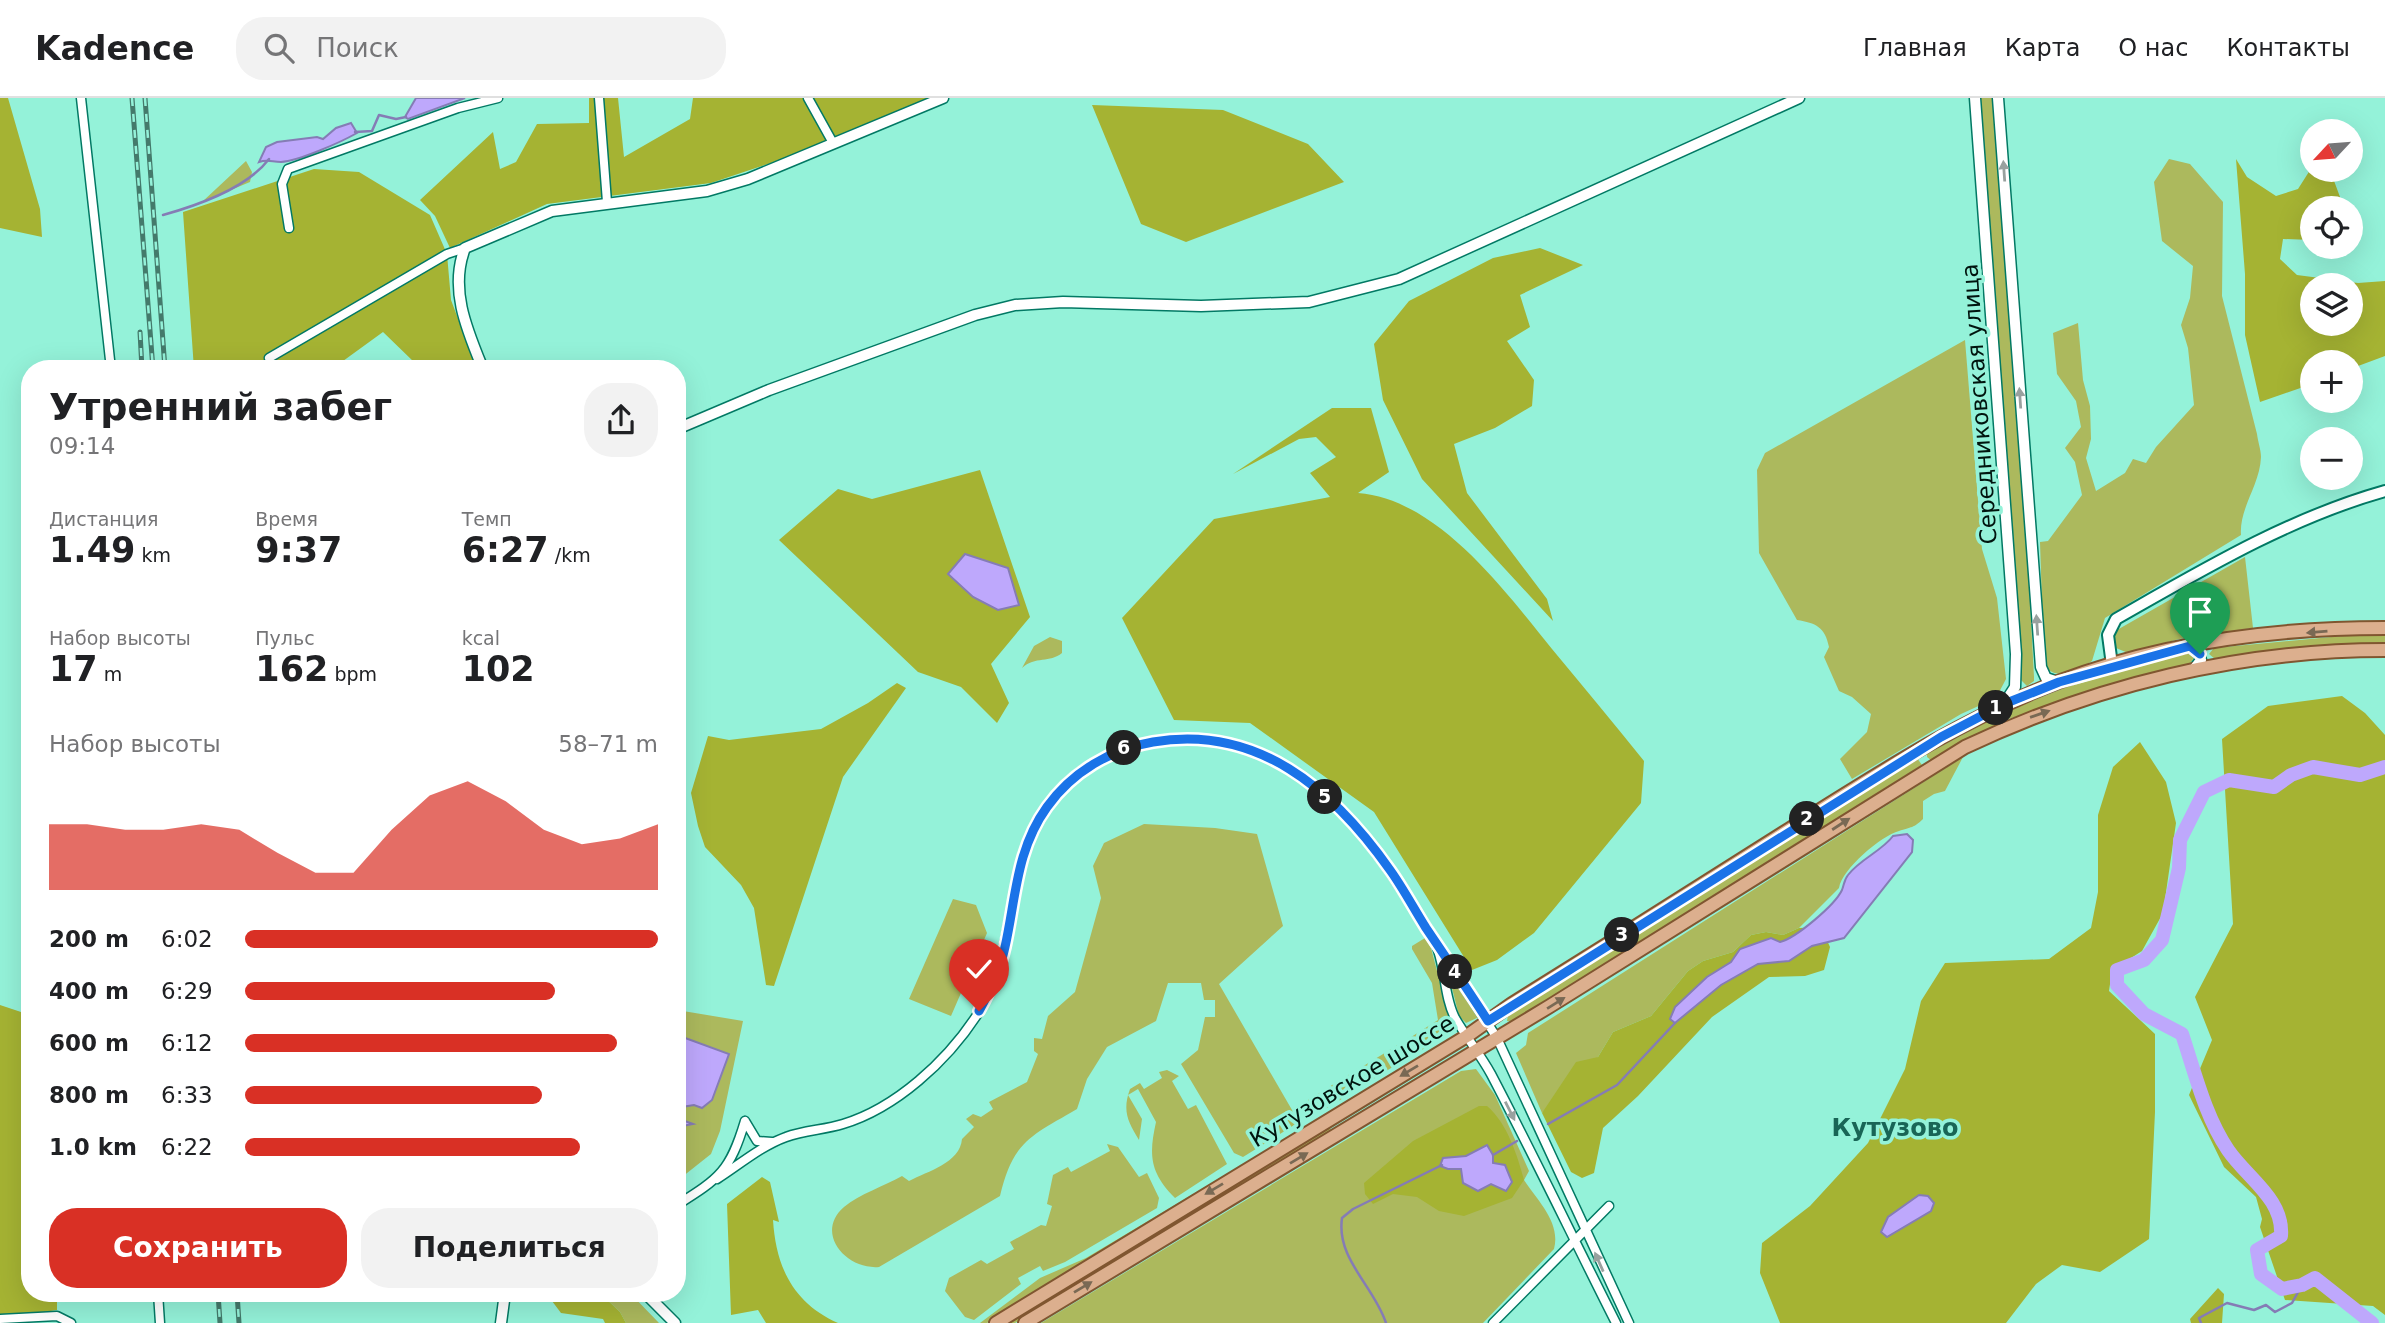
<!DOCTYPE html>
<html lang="ru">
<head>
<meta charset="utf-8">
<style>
	:root { --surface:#fff; --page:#f2f2f2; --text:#202124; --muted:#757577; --line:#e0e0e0; --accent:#d93025 }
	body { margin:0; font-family:"DejaVu Sans",sans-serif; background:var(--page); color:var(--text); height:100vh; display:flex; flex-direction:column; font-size:26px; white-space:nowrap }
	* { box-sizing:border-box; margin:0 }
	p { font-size:23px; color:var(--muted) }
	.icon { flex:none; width:38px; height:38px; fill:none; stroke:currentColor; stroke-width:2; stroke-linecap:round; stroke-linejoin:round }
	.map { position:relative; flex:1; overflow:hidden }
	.sheet { position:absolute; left:21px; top:262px; width:665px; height:942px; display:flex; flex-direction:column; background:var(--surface); border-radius:28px; box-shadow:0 7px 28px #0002 }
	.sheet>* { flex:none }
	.needle { width:46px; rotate:244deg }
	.controls { position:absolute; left:2300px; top:21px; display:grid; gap:14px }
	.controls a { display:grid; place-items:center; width:63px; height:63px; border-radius:50%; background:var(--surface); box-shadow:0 7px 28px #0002; font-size:35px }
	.pin { position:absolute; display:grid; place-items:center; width:60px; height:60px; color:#fff; margin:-72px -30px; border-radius:50% 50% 50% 0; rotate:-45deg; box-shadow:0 0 7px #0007 }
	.pin .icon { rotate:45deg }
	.km { position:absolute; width:35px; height:35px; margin:-18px; border-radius:50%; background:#222; color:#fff; font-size:19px; line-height:35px; text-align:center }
	.round { display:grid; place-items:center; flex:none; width:74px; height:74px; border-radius:28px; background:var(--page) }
	.head { display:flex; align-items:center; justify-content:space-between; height:119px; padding:0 28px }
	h1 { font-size:38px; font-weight:800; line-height:52px }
	.figures { display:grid; grid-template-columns:repeat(3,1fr); gap:10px; height:119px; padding:7px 28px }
	.figures div { display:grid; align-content:center }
	.figures b { font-size:35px; font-weight:800 }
	.figures small { font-size:19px; font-weight:400 }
	.figures p { font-size:19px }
	.chart { height:196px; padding:14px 28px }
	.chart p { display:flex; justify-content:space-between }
	.chart svg { width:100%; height:126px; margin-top:7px; fill:var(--accent); opacity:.7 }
	.cta { display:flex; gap:14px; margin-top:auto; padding:14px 28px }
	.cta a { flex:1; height:80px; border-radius:28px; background:var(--accent); color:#fff; font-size:28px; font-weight:800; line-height:80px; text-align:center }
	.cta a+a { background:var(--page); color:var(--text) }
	ul { padding:0 28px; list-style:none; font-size:23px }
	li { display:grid; grid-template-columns:112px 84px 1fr; align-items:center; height:52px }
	li i { height:18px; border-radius:9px; background:var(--accent) }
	header { display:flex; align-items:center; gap:42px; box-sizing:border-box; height:98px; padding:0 35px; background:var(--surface); border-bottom:2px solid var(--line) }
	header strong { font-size:33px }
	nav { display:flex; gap:38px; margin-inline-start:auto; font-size:24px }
	.search { width:490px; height:63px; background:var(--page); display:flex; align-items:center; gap:18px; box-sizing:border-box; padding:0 24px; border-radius:28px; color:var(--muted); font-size:26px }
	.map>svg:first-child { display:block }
	.green { fill:#acb95d }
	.forest { fill:#a5b333; fill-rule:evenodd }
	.water { fill:#bea8fc; stroke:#857cb5; stroke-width:2 }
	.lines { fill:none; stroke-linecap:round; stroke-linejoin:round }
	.stream { stroke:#857cb5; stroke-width:2.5 }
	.river { stroke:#bea8fc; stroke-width:14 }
	.minor-casing { stroke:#027964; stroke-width:11 }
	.tertiary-casing { stroke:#027964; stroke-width:13 }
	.secondary-casing { stroke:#027964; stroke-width:14 }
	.primary-casing { stroke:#805630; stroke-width:16 }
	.minor { stroke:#fff; stroke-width:8 }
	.tertiary { stroke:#fff; stroke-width:10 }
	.secondary { stroke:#fff; stroke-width:10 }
	.primary { stroke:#dcaf8e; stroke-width:12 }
	.rail-casing { stroke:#447a6b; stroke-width:5 }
	.rail { stroke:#94f2d9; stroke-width:2.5; stroke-dasharray:8; stroke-linecap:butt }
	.oneway { fill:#99a19f }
	.oneway2 { fill:#796954 }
	.route-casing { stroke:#fff; stroke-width:14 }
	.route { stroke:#1a73e8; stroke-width:9 }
	.labels { text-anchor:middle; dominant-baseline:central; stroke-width:7; stroke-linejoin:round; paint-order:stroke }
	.street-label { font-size:23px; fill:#00140e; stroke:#94f2d9 }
	.neighbourhood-label { font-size:24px; font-weight:bold; fill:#196556; stroke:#94f2d9 }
</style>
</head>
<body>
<header>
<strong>Kadence</strong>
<div class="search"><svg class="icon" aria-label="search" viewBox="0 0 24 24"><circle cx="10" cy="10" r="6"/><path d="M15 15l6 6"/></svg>Поиск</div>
<nav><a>Главная</a><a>Карта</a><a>О нас</a><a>Контакты</a></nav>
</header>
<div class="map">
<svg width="2385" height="1225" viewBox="0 0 2385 1225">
	<rect width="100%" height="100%" fill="#94f2d9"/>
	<path class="green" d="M 1980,0 L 1993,0 L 2026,426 L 2034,579 L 2034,583 L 2027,588 L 2021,582 L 2012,426 Z
		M 2169,61 L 2190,66 L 2223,104 L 2222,198 L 2257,336 C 2258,344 2261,352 2261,359 C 2260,387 2239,410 2241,437 L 2105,520 L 2092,563 C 2077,573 2056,584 2044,567 L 2040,444 L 2048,443 L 2082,397 L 2075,364 L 2065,350 L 2081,329 L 2076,303 L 2057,276 L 2053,235 L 2078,225 L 2083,282 L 2090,308 L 2091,341 L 2086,360 L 2096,393 L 2125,375 L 2133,361 L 2146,365 L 2156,349 L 2194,307 L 2188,250 L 2181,227 L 2190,200 L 2193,168 L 2162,143 L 2154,84 Z
		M 246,63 L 252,74 L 250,84 L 202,104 Z
		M 1965,242 L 1982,451 L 1997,500 L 2006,581 L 1996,600 L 1961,616 L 1852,681 L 1840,661 L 1867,634 L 1871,616 L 1852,599 L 1839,593 L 1824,559 L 1829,549 C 1825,529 1816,525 1797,522 L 1759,455 L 1757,372 L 1765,355 Z
		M 2245,459 L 2253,530 L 2179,541 L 2128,555 L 2116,550 L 2114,539 L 2117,532 Z
		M 2385,534 L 2385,546 L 2281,552 L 2215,561 L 2209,556 L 2214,550 Z
		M 1050,539 L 1062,543 L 1062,555 C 1050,565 1035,558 1022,570 L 1034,548 Z
		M 2187,554 L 2194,560 L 2189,567 L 2008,621 L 1932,663 L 1927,659 L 1927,656 L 2005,614 L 2067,589 Z
		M 1963,659 L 1945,693 L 1934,696 L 1923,703 L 1923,721 C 1914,730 1911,729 1899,733 C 1881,738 1842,771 1839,790 L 1799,830 L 1783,837 L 1766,834 L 1751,837 L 1733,854 L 1703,863 L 1688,873 L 1651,918 L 1613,934 L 1598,959 L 1542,1015 L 1516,955 L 1526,947 L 1528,935 Z
		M 1917,660 L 1922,667 L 1513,924 L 1507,923 L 1508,917 Z
		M 1144,726 L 1215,730 L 1257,736 L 1283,828 L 1219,886 L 1299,1024 L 1243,1059 L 1234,1055 L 1181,966 L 1198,952 L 1205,919 L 1215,919 L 1215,902 L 1204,902 L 1201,885 L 1168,885 L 1156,923 L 1107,949 L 1087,981 L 1077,1011 C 1031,1038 1013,1043 1000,1098 L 879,1169 C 846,1172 814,1135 844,1109 C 860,1096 884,1088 902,1078 L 909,1083 C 928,1073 960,1065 962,1041 L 974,1029 L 966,1021 L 973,1016 L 981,1019 L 993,1011 L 989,1004 L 1027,984 L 1038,956 L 1034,953 L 1034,940 L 1042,941 L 1048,918 L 1075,894 L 1101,800 L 1093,768 L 1104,745 Z
		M 953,801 L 976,807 L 987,835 L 951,918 L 909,901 Z
		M 1425,840 L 1431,850 L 1452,930 L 1449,935 L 1417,955 L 1408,941 L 1438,922 L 1432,885 L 1412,851 L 1412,848 Z
		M 1449,878 L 1453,878 L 1479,919 L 1466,925 L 1459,918 Z
		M 677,912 L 743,923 L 720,1033 L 711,1056 L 677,1083 Z
		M 1451,942 L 1452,944 L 987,1225 L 980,1225 L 1040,1180 L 1086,1160 Z
		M 1401,945 L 1409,959 L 1365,986 L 1357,972 Z
		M 1476,971 L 1495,997 L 1529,1073 L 1524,1082 C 1538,1103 1561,1125 1554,1151 L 1483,1225 L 1041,1225 L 1461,973 Z
		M 1167,972 L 1179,978 L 1172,983 L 1188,1011 L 1196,1007 L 1227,1066 L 1175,1100 C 1149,1074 1149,1056 1156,1024 L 1138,991 L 1128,997 L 1142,1021 L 1139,1042 C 1128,1024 1122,1013 1130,991 L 1140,985 L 1144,991 L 1162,980 L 1159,974 Z
		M 1350,976 L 1356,986 L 1355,993 L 1320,1014 L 1315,1013 L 1308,1002 Z
		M 1330,1029 L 1331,1035 L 1015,1225 L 1006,1225 Z
		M 1107,1046 L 1118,1049 L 1139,1079 L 1147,1075 L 1159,1100 L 1157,1110 L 1065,1164 L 1043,1173 L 1040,1168 L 1018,1180 L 1021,1186 L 974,1222 L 965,1219 L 945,1193 L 949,1180 L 981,1162 L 987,1166 L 1014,1151 L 1010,1144 L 1041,1127 L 1046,1128 L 1052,1108 L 1047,1106 L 1053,1077 L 1068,1069 L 1071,1074 L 1110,1053 Z
		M 600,1195 L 630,1195 L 659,1225 L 626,1225 L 620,1214 Z"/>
	<path class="forest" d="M 0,0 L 8,0 L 40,111 L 42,139 L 0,130 Z
		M 589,0 L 618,0 L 624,59 L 690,21 L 693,0 L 931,0 L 780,62 L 711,85 L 547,106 L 450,150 L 435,118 L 420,102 L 493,34 L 500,71 L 516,64 L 537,26 L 589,25 Z
		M 1092,7 L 1223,12 L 1308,46 L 1344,84 L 1186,144 L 1141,126 Z
		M 2236,61 L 2247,79 L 2276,98 L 2298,91 L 2312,69 L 2330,72 L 2340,99 L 2340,110 L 2312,110 L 2312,142 L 2283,141 L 2280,161 L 2297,177 L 2358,185 L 2385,183 L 2385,258 L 2350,271 L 2350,264 L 2312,264 L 2312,286 L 2260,304 L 2245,237 L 2245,176 ZM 2312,187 L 2350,187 L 2350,226 L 2312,226 Z
		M 314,71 L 359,74 L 430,117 L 447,156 L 451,202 L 477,271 L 417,271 L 414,264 L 383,234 L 332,271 L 194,271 L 183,114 Z
		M 1540,150 L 1583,167 L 1520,197 L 1530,229 L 1507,243 L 1534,282 L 1532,308 L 1495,330 L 1454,346 L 1467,395 L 1547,501 L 1553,523 L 1422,381 L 1383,302 L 1374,246 L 1409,203 L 1493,160 Z
		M 1332,310 L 1371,310 L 1389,374 L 1358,395 C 1438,401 1505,493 1552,551 C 1583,588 1614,626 1644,663 L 1641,705 L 1534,835 L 1497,862 L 1472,872 L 1374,714 L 1250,625 L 1174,622 L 1122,520 L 1214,421 L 1330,399 L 1310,375 L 1336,359 L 1316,339 L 1299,341 L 1233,376 Z
		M 980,372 L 1030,519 L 991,566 L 1009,605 L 997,625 L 961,589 L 918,574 L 779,442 L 838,391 L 872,401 Z
		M 897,585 L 906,590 L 843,679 L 774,888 L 766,887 L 754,810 L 741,787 L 705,749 L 698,728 L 691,695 L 708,638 L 729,642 L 821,631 L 868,605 Z
		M 2342,598 L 2365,615 L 2385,637 L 2385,1217 L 2373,1208 L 2285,1202 L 2260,1129 L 2262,1121 L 2256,1099 L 2224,1069 L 2189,997 L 2212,942 L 2195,899 L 2233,826 L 2222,641 L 2268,608 Z
		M 2140,644 L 2166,684 L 2176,725 L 2163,815 L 2142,853 L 2112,872 L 2109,893 L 2155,936 L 2155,1014 L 2149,1141 L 2100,1174 L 2062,1167 L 2036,1186 L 2006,1225 L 1780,1225 L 1760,1175 L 1762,1145 L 1810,1108 L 1868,1045 L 1905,971 L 1921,903 L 1945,865 L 2049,861 L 2091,830 L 2098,794 L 2098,717 L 2113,669 Z
		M 1821,829 L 1830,849 L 1824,872 L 1805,878 L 1769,879 L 1712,919 L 1638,998 L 1603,1030 L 1594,1075 L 1582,1080 L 1571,1074 L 1542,1015 L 1576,964 L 1598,959 L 1613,934 L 1651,918 L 1688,873 L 1703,863 L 1733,854 L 1751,837 L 1766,834 L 1783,837 L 1799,830 Z
		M 0,907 L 30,917 L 30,1195 L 57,1195 L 57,1212 L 0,1221 Z
		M 1479,1008 L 1487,1008 C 1507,1025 1517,1056 1524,1082 L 1512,1100 L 1464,1118 L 1439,1113 L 1417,1099 L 1393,1096 L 1373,1106 L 1365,1096 L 1364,1085 L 1413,1043 Z
		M 762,1079 L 770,1084 L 779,1124 L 773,1122 C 776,1169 793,1205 838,1225 L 766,1225 L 758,1212 L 731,1217 L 727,1106 Z
		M 2218,1190 L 2224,1196 L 2222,1225 L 2191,1225 L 2190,1221 Z
		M 546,1195 L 600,1195 L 620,1214 L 626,1225 L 605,1225 L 603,1221 L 561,1215 Z"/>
	<path class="water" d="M 416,0 L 465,0 L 408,21 L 405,19 Z
		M 351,25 L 357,35 C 341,44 299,63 281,64 C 272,64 268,61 259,64 L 266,49 L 277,44 L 317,39 L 323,41 L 336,30 Z
		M 965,456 L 1008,470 L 1019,507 L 998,512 L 973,499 L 948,476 Z
		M 1907,736 L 1913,742 L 1912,754 L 1844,840 L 1812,848 L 1789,863 L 1758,866 L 1721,887 L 1675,925 L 1670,921 L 1675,909 L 1707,879 L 1731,864 L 1740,851 L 1771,840 L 1780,844 C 1796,840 1835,807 1842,792 C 1844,787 1844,782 1848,777 C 1860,761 1882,753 1893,738 Z
		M 677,937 L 729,956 L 712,1002 L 702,1010 L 694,1007 L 682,1009 L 679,1015 L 682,1022 L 693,1026 L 677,1029 Z
		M 1487,1047 L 1493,1057 L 1493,1065 L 1505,1067 L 1512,1084 L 1506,1093 L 1491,1086 L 1478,1093 L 1463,1085 L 1461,1071 L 1448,1071 L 1440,1068 L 1443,1060 L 1466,1058 Z
		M 1919,1097 L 1928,1098 L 1934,1105 L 1931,1113 L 1887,1139 L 1881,1134 L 1888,1119 Z"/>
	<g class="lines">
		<path class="stream" d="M 355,34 L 372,33 L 379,17 L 396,21 L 406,19
			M 163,117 C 199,107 247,90 269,61
			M 1548,1026 L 1617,987 L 1675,925
			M 1493,1057 L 1517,1043
			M 1386,1225 C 1374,1188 1336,1161 1342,1120 L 1353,1111 L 1442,1067
			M 2201,1225 L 2199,1220 L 2227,1205 L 2254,1212 L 2266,1207 L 2275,1214 L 2292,1205 L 2302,1187"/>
		<path class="river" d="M 2372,1225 L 2315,1180 L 2302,1187 L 2282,1191 L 2261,1176 L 2257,1152 L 2281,1138 C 2284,1101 2247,1080 2228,1052 C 2205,1018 2195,975 2182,936 L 2144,916 L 2117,887 L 2117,872 L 2144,862 L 2162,842 L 2179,770 L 2180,742 L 2204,694 L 2229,682 L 2274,689 L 2291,677 L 2313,669 L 2360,677 L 2385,669"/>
		<g class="minor-casing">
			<path id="minor" d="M 81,0 L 111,271
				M 599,0 L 607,104
				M 808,0 L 833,45
				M 289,130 L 282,86 L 288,71 L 458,10 L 498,0
				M 269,260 L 447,156 L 465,150
				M 1438,848 L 1497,940 L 1629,1225
				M 745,1023 L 757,1043 L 772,1044
				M 717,1081 C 739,1067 761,1048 786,1039 C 804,1032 824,1032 843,1026 C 896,1010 947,963 977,917 C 1025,842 998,746 1070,682 C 1094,661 1125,649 1156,644 C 1272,624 1355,714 1410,805 C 1418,817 1428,829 1434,842 C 1446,866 1443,897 1455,920 C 1466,939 1480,956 1491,976 C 1534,1058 1574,1142 1616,1225
				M 677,1107 C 720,1080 730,1073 745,1023
				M 158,1195 L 160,1225
				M 0,1221 L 57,1218 L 71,1225
				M 1493,1225 L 1609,1108"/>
		</g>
		<g class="tertiary-casing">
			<path id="tertiary" d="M 1975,0 L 2016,556 L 2015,589 L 2004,606
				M 1998,0 L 2041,569 L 2046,580 L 2058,584
				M 483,271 C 467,232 449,191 465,150 L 552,113 L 707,93 L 748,81 L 943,0
				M 677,331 L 769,292 L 975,217 L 1015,207 L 1063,204 L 1201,208 L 1309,204 L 1399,181 L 1799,0
				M 2190,548 L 2198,552 L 2201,562 L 2194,571
				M 645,1195 L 675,1225
				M 501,1225 L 505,1195"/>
		</g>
		<g class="secondary-casing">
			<path id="secondary" d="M 2112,567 L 2108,537 L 2116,521 C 2202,472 2289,420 2385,393"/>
		</g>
		<g class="primary-casing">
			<path id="primary" d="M 996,1225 L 1467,938 L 1512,906 C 1605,848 1697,790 1790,731 C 1876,677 1962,621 2058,584 C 2160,545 2276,530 2385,530
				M 1025,1225 L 1550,908 L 1965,649 C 2096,587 2240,552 2385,552"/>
		</g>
		<use href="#minor" class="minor"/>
		<use href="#tertiary" class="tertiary"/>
		<use href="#secondary" class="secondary"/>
		<use href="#primary" class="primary"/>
		<g class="rail-casing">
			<path id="rail" d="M 132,0 L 153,271
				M 145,0 L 165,271
				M 140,234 L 142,271
				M 218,1195 L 220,1225
				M 237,1195 L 239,1225"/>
		</g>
		<use href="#rail" class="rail"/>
	</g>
	<defs><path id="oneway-solid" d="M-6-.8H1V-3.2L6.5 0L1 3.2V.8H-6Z" transform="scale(1.75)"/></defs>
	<g class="oneway">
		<use href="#oneway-solid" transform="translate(2004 73) rotate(-94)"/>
		<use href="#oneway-solid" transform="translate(2020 300) rotate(-94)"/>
		<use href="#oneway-solid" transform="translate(2037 527) rotate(-94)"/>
		<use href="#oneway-solid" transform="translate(1510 1013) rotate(63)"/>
		<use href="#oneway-solid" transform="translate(1599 1164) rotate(-114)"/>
	</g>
	<g class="oneway2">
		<use href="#oneway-solid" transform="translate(2317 534) rotate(175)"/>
		<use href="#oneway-solid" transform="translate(2040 616) rotate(-19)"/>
		<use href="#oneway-solid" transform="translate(1841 726) rotate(-33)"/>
		<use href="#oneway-solid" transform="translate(1556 905) rotate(-32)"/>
		<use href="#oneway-solid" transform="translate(1409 973) rotate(149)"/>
		<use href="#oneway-solid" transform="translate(1299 1060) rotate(-31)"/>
		<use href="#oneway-solid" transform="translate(1214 1091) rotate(149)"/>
		<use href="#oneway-solid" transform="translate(1083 1189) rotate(-31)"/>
	</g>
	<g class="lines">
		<g class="route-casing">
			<path id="route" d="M 979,913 C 990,893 1000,872 1005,849 C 1016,800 1016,752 1047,709 C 1072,674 1111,651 1153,644 C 1257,626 1333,691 1390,772 C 1403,790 1414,811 1426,830 C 1447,861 1468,892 1488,923 L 1941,639 L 2004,606 L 2059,584 L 2190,548 L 2200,556"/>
		</g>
		<use href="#route" class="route"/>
	</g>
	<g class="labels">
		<g class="street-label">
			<text transform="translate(1979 306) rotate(-94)">Середниковская улица</text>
			<text transform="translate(1352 983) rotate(-31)">Кутузовское шоссе</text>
		</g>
		<g class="neighbourhood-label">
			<text x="1895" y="1030">Кутузово</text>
		</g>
	</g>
</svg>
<div class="controls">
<a><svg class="needle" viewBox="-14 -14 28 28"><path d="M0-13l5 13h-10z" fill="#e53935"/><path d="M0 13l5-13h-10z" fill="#757577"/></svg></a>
<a><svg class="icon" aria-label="locate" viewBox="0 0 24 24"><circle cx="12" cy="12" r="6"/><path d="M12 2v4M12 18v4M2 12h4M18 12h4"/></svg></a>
<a><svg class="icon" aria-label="layers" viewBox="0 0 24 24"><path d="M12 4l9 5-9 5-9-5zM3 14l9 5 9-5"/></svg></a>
<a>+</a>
<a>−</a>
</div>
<div class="pin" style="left:2200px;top:556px;background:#1e9e55"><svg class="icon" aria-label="arrive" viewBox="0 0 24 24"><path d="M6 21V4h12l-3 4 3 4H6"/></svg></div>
<div class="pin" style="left:979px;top:913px;background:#d93025"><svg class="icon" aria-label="check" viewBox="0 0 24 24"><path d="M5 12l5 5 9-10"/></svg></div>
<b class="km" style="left:1996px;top:610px">1</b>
<b class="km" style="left:1807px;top:721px">2</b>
<b class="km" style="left:1622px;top:837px">3</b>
<b class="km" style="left:1455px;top:874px">4</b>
<b class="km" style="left:1325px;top:699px">5</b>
<b class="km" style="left:1124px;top:650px">6</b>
<section class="sheet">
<div class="head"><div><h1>Утренний забег</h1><p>09:14</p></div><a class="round"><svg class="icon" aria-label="share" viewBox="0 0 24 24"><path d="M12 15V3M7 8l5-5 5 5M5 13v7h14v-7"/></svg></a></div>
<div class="figures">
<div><p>Дистанция</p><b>1.49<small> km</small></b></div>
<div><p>Время</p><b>9:37</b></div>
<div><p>Темп</p><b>6:27<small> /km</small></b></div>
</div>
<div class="figures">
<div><p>Набор высоты</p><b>17<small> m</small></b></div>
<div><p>Пульс</p><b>162<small> bpm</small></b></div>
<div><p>kcal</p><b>102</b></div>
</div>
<div class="chart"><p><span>Набор высоты</span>58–71 m</p>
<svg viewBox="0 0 160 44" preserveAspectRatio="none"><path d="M0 44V21L10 21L20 23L30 23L40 21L50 23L60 31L70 38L80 38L90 23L100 11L110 6L120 13L130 23L140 28L150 26L160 21V44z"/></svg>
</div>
<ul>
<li><b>200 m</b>6:02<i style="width:100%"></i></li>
<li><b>400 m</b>6:29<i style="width:75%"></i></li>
<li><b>600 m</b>6:12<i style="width:90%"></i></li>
<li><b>800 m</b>6:33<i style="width:72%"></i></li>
<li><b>1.0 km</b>6:22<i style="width:81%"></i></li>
</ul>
<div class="cta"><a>Сохранить</a><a>Поделиться</a></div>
</section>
</div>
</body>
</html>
